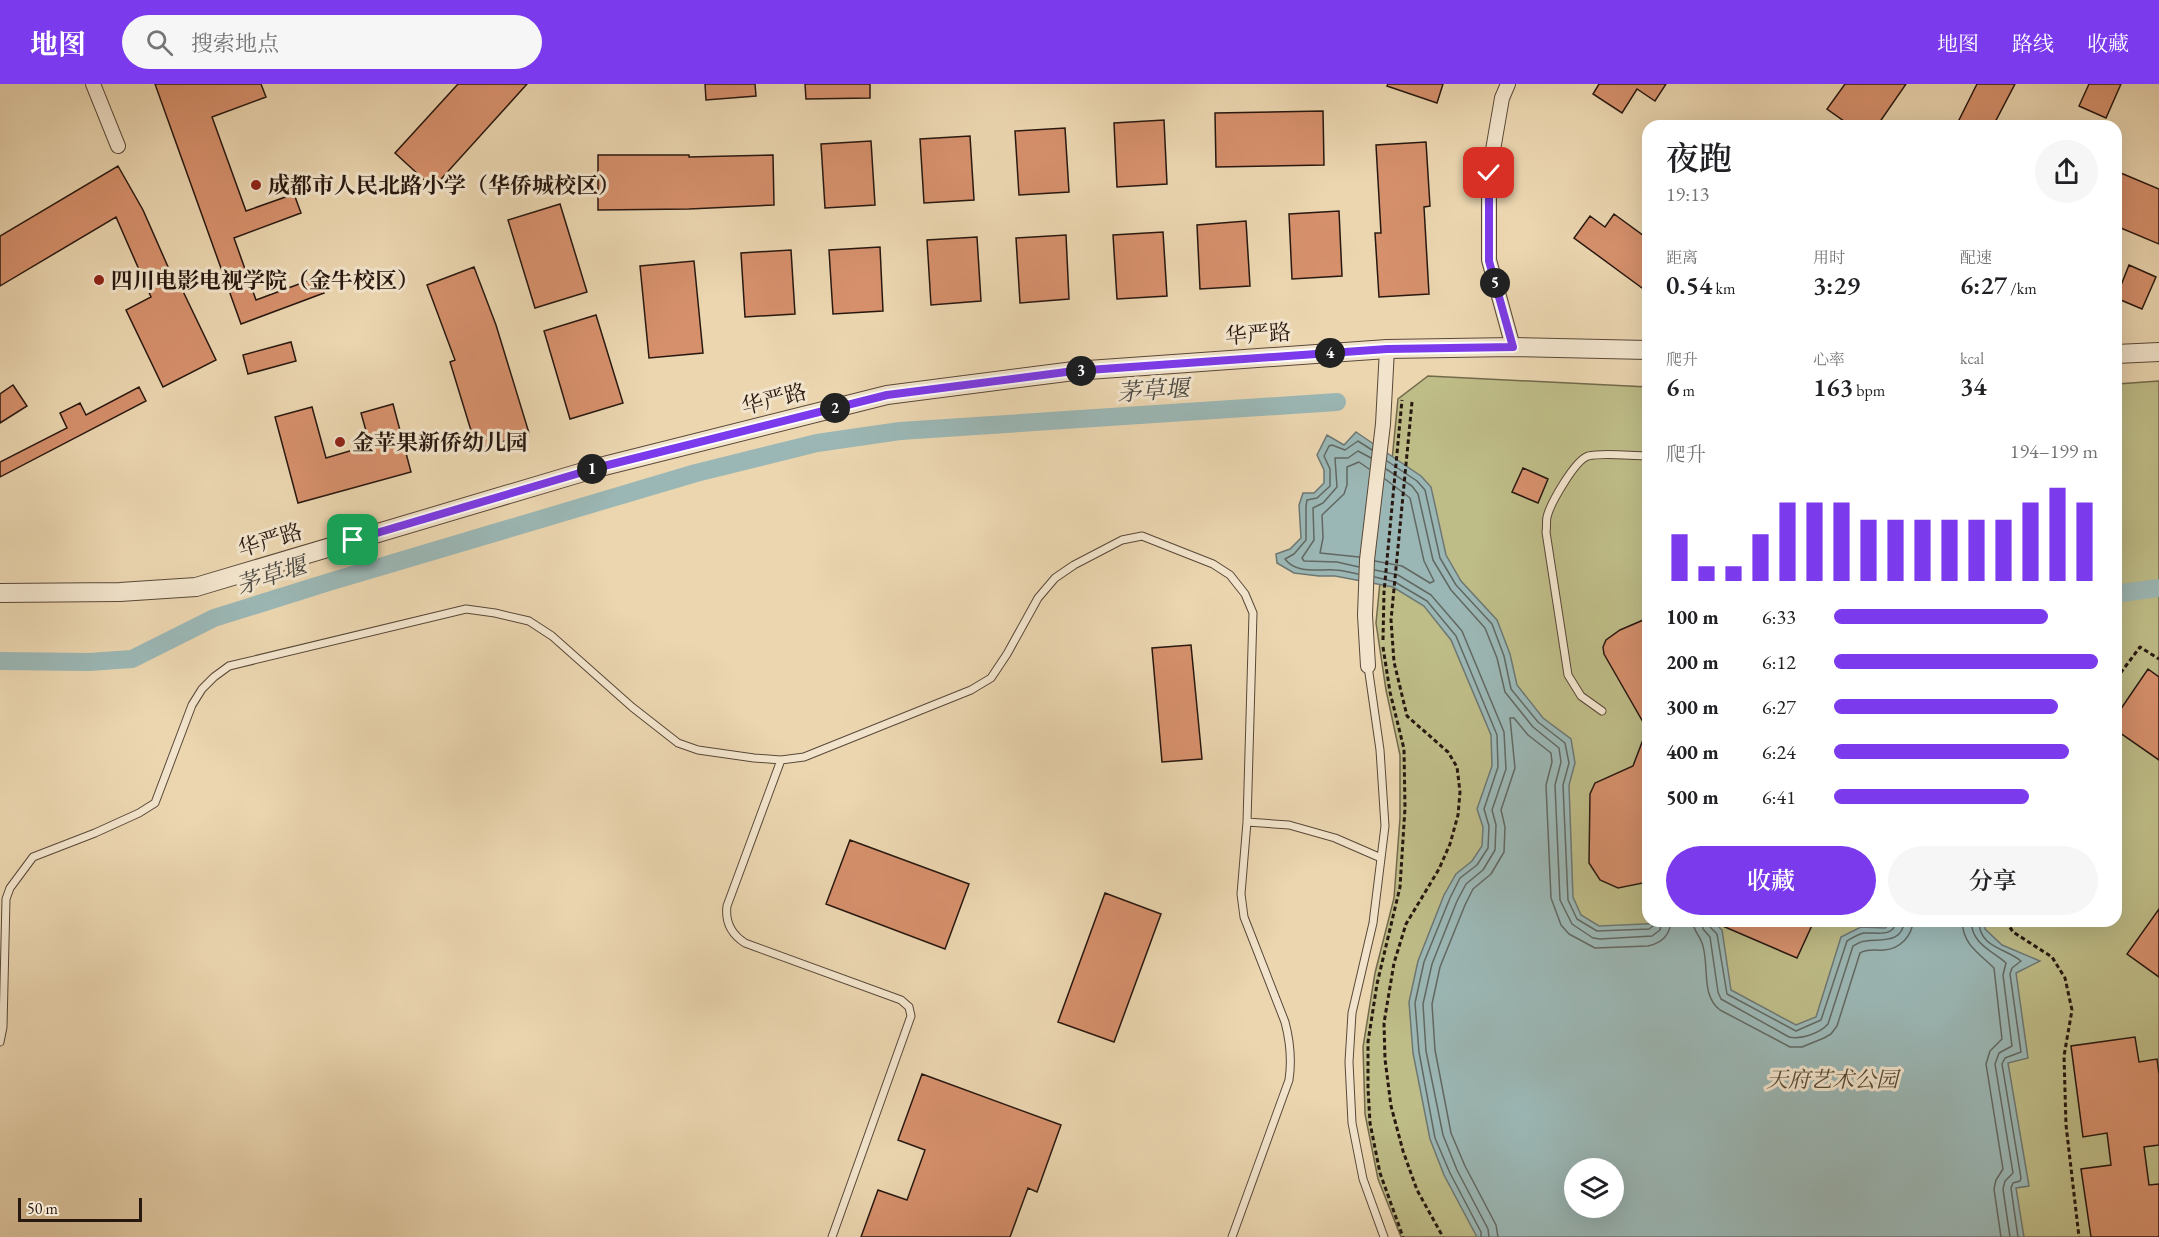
<!DOCTYPE html>
<html lang="zh">
<head>
<meta charset="utf-8">
<style>
	:root { --surface:#fff; --page:#f6f6f6; --text:#202124; --muted:#757577; --accent:#7c3aed }
	body { margin:0; font-family:"EB Garamond","Noto Serif SC",serif; background:var(--page); color:var(--text); height:100vh; display:flex; flex-direction:column; font-size:22px; white-space:nowrap }
	* { box-sizing:border-box; margin:0 }
	p { font-size:20px; color:var(--muted) }
	.icon { flex:none; width:33px; height:33px; fill:none; stroke:currentColor; stroke-width:2; stroke-linecap:round; stroke-linejoin:round }
	.map { position:relative; flex:1; overflow:hidden }
	.sheet { position:absolute; left:1642px; top:36px; width:480px; height:807px; display:flex; flex-direction:column; background:var(--surface); border-radius:18px; box-shadow:0 6px 24px #0002 }
	.sheet>* { flex:none }
	.buttons { position:absolute; left:1564px; top:1074px; display:grid; gap:12px }
	.buttons a { display:grid; place-items:center; width:60px; height:60px; border-radius:50%; background:var(--surface); box-shadow:0 6px 24px #0002; font-size:30px }
	.scale { position:absolute; left:18px; bottom:15px; width:124px; box-sizing:border-box; padding-left:6px; border:3px solid #281810; border-top:0; font-size:16px; line-height:21px; white-space:nowrap; color:#281810; -webkit-text-stroke:4px #f2e4cc; paint-order:stroke }
	.pin { position:absolute; display:grid; place-items:center; width:51px; height:51px; color:#fff; margin:-26px; border-radius:12px; box-shadow:0 3px 9px #0006 }
	.km { position:absolute; width:30px; height:30px; margin:-15px; border-radius:50%; background:#222; color:#fff; font-size:16px; line-height:30px; text-align:center }
	.round { display:grid; place-items:center; flex:none; width:63px; height:63px; border-radius:32px; background:var(--page) }
	.overview { display:flex; align-items:center; justify-content:space-between; height:102px; padding:0 24px }
	h1 { font-size:33px; font-weight:600; line-height:45px }
	.figures { display:grid; grid-template-columns:repeat(3,1fr); gap:9px; height:102px; padding:6px 24px }
	.figures div { display:grid; align-content:center }
	.figures b { font-size:26px; font-weight:600 }
	.figures small { font-size:16px; font-weight:400 }
	.figures p { font-size:16px }
	.chart { height:168px; padding:12px 24px }
	.chart p { display:flex; justify-content:space-between }
	.chart svg { width:100%; height:108px; margin-top:6px; stroke:var(--accent); stroke-width:6 }
	.primary-button { display:flex; gap:12px; margin-top:auto; padding:12px 24px }
	.primary-button a { flex:1; height:69px; border-radius:36px; background:var(--accent); color:#fff; font-size:24px; font-weight:600; line-height:69px; text-align:center }
	.primary-button a+a { background:var(--page); color:var(--text) }
	ul { padding:0 24px; list-style:none; font-size:20px }
	li { display:grid; grid-template-columns:96px 72px 1fr; align-items:center; height:45px }
	li i { height:15px; border-radius:8px; background:var(--accent) }
	header { display:flex; align-items:center; gap:36px; box-sizing:border-box; height:84px; padding:0 30px; background:var(--accent); color:#fff }
	header strong { font-size:28px }
	nav { display:flex; gap:33px; margin-inline-start:auto; font-size:21px }
	.search { width:420px; height:54px; background:var(--page); display:flex; align-items:center; gap:15px; box-sizing:border-box; padding:0 21px; border-radius:33px; color:var(--muted); font-size:22px }
	.map>svg:first-child { display:block }
	.green { fill:#bebc87; stroke:#736a4c; stroke-width:1.5; fill-rule:evenodd }
	.water { fill:#9bb7b5; stroke:#6d7773; stroke-width:1.5; fill-rule:evenodd }
	.lines { fill:none; stroke-linecap:round; stroke-linejoin:round }
	.shore { stroke:#626862; stroke-width:1.5 }
	.canal { stroke:#9bb7b5; stroke-width:18 }
	.building { fill:#d6906c; stroke:#281810; stroke-width:1.5 }
	.service-casing { stroke:#594838; stroke-width:9 }
	.minor-casing { stroke:#594838; stroke-width:16 }
	.tertiary-casing { stroke:#594838; stroke-width:20 }
	.path { stroke:#281810; stroke-width:3; stroke-dasharray:4.5 3; stroke-linecap:butt }
	.service { stroke:#f2e4cc; stroke-width:7 }
	.minor { stroke:#f2e4cc; stroke-width:14 }
	.tertiary { stroke:#f2e4cc; stroke-width:18 }
	.route-casing { stroke:#fff; stroke-width:12 }
	.route { stroke:#7c3aed; stroke-width:8 }
	.poi-dot { fill:#8f2418; stroke:#f2e4cc; stroke-width:2 }
	.labels { text-anchor:middle; dominant-baseline:central; stroke-width:6; stroke-linejoin:round; paint-order:stroke }
	.poi-label { font-size:22px; font-weight:bold; fill:#281810; stroke:#f2e4cc; text-anchor:start }
	.street-label { font-size:22px; fill:#281810; stroke:#f2e4cc }
	.park-label { font-size:22px; font-style:italic; fill:#554934; stroke:#f2e4cc }
	.water-label { font-size:24px; font-style:italic; fill:#4a4842; stroke:#f2e4cc }
</style>
</head>
<body>
<header>
<strong>地图</strong>
<div class="search"><svg class="icon" aria-label="search" viewBox="0 0 24 24"><circle cx="10" cy="10" r="6"/><path d="M15 15l6 6"/></svg>搜索地点</div>
<nav><a>地图</a><a>路线</a><a>收藏</a></nav>
</header>
<div class="map">
<svg width="2159" height="1153" viewBox="0 0 2159 1153">
	<rect width="100%" height="100%" fill="#ebd6b0"/>
	<filter id="stains"><feTurbulence type="fractalNoise" baseFrequency=".00333" numOctaves="4"/><feColorMatrix values="0 0 0 0 .2 0 0 0 0 .09 0 0 0 0 .02 0 0 0 .5 -.17"/></filter>
	<radialGradient id="worn" r=".72"><stop offset=".6" stop-color="#630" stop-opacity="0"/><stop offset="1" stop-color="#630" stop-opacity=".3"/></radialGradient>
	<path class="green" d="M 1428,292 L 1648,303 L 1648,837 L 2116,837 L 2117,300 L 2159,297 L 2159,1153 L 1401,1153 L 1378,1095 L 1365,1030 L 1363,963 L 1375,889 L 1394,814 L 1400,734 L 1400,671 L 1386,606 L 1376,539 L 1398,315 ZM 1575,1084 L 1614,1084 L 1614,1124 L 1575,1124 Z"/>
	<path class="water" d="M 1356,348 L 1421,392 L 1431,403 L 1446,471 L 1461,497 L 1497,536 L 1510,570 L 1517,601 L 1543,634 L 1571,655 L 1575,679 L 1569,701 L 1573,813 L 1581,831 L 1599,842 L 1713,837 L 1722,846 L 1731,906 L 1796,941 L 1816,933 L 1841,853 L 1861,843 L 1885,844 L 1894,837 L 1985,837 L 1985,845 L 2002,861 L 2040,877 L 2016,889 L 2028,974 L 2008,979 L 2029,1102 L 2016,1104 L 2024,1153 L 1477,1153 L 1444,1091 L 1430,1055 L 1413,969 L 1409,918 L 1418,877 L 1444,811 L 1456,790 L 1472,777 L 1482,762 L 1483,743 L 1477,725 L 1492,682 L 1491,651 L 1451,556 L 1424,522 L 1393,503 L 1335,492 L 1319,492 L 1294,489 L 1277,479 L 1276,470 L 1290,465 L 1301,454 L 1299,421 L 1303,409 L 1314,409 L 1324,399 L 1324,386 L 1317,371 L 1327,351 L 1344,361 ZM 1575,1084 L 1614,1084 L 1614,1124 L 1575,1124 Z"/>
	<g class="lines">
		<path class="shore" d="M 1387,377 L 1417,397 L 1425,406 L 1440,474 L 1456,501 L 1492,540 L 1504,572 L 1511,605 L 1538,638 L 1565,659 L 1569,679 L 1563,701 L 1568,816 L 1577,835 L 1597,847 L 1649,845 L 1653,842 L 1655,837
			M 1386,385 L 1412,402 L 1418,410 L 1433,476 L 1451,506 L 1485,544 L 1497,574 L 1505,608 L 1533,643 L 1559,664 L 1561,678 L 1555,701 L 1560,816 L 1572,840 L 1593,854 L 1600,855 L 1652,852 L 1660,846 L 1662,837
			M 1359,473 L 1320,469 L 1323,454 L 1322,431 L 1344,410 L 1347,401 L 1347,383 L 1359,378 L 1369,385
			M 1375,477 L 1402,482 L 1430,499 L 1434,497 L 1424,477 L 1410,414 L 1385,395
			M 1359,483 L 1337,478 L 1304,477 L 1302,474 L 1314,456 L 1313,424 L 1323,419 L 1337,403 L 1335,374 L 1348,374 L 1358,367 L 1371,374
			M 1375,486 L 1398,491 L 1431,511 L 1462,547 L 1504,648 L 1506,685 L 1492,726 L 1496,741 L 1495,766 L 1483,786 L 1466,800 L 1457,817 L 1432,880 L 1423,920 L 1426,967 L 1443,1051 L 1457,1086 L 1488,1145 L 1489,1153
			M 1358,490 C 1351,489 1342,486 1335,486 C 1318,485 1296,490 1285,475 L 1294,470 L 1306,456 L 1306,422 L 1307,416 L 1317,414 L 1330,402 L 1330,385 L 1324,372 L 1329,362 L 1332,361 L 1345,366 L 1358,357 L 1372,366
			M 1375,493 L 1395,498 L 1427,517 L 1456,552 L 1497,651 L 1498,683 L 1484,725 L 1489,742 L 1488,764 L 1477,781 L 1460,794 L 1450,814 L 1424,878 L 1415,919 L 1419,968 L 1435,1054 L 1450,1089 L 1481,1148 L 1481,1153
			M 1693,837 C 1693,847 1699,850 1702,859 C 1710,880 1700,911 1720,926 L 1790,963 L 1802,963 L 1824,954 L 1831,950 L 1837,942 L 1860,869 C 1868,864 1876,867 1884,866 C 1900,865 1912,852 1913,837
			M 1702,837 L 1703,845 L 1710,853 L 1718,908 L 1721,915 L 1789,953 C 1801,956 1820,949 1828,940 L 1853,862 C 1857,860 1861,857 1866,857 C 1882,855 1903,859 1904,837
			M 1709,837 L 1710,843 L 1717,850 L 1727,910 L 1796,947 L 1821,936 L 1847,857 C 1852,854 1858,850 1864,849 C 1876,848 1894,854 1896,837
			M 1962,837 C 1963,861 1979,869 1994,884 L 2002,955 L 1990,967 L 1986,980 L 2003,1085 L 1996,1096 L 1994,1105 L 2001,1153
			M 1971,837 C 1972,860 1991,866 2006,879 L 2003,891 L 2012,962 L 1999,969 L 1995,980 L 2013,1089 L 2005,1097 L 2003,1105 L 2010,1153
			M 1979,837 C 1979,864 2006,864 2021,877 L 2012,884 L 2010,890 L 2021,968 L 2005,974 L 2002,980 L 2021,1094 L 2020,1097 L 2013,1099 L 2011,1104 L 2018,1153
			M 1498,1153 L 1496,1141 L 1465,1082 L 1451,1049 L 1435,966 L 1432,920 L 1440,883 L 1465,821 L 1473,805 L 1491,790 L 1504,768 L 1505,743 L 1501,726 L 1515,684 L 1510,634 L 1514,634 L 1528,651 L 1551,669 L 1552,678 L 1546,701 L 1551,814 L 1561,841 L 1569,850 L 1595,864 L 1648,862 C 1662,859 1670,851 1671,837"/>
		<path class="canal" d="M 2122,509 L 2159,504
			M 0,577 L 89,578 L 132,575 L 214,534 L 329,498 L 696,389 L 817,359 L 900,347 L 1337,318"/>
	</g>
	<path class="building" d="M 155,0 L 261,0 L 266,13 L 212,33 L 246,127 L 294,110 L 301,129 L 234,154 L 256,216 L 318,193 L 324,209 L 241,240 Z
		M 458,0 L 527,0 L 433,104 L 395,69 Z
		M 705,0 L 755,0 L 756,12 L 706,16 Z
		M 805,0 L 870,0 L 870,14 L 806,15 Z
		M 1388,0 L 1443,0 L 1437,19 L 1387,2 Z
		M 1599,0 L 1666,0 L 1655,17 L 1637,5 L 1622,29 L 1593,10 Z
		M 1845,0 L 1906,0 L 1877,42 L 1851,42 L 1827,25 Z
		M 1977,0 L 2015,0 L 1993,42 L 1956,42 Z
		M 2089,0 L 2121,0 L 2106,34 L 2079,22 Z
		M 1323,27 L 1324,81 L 1216,83 L 1215,29 Z
		M 1164,36 L 1167,100 L 1117,103 L 1114,39 Z
		M 1065,44 L 1069,108 L 1019,111 L 1015,47 Z
		M 970,52 L 974,116 L 924,119 L 920,55 Z
		M 871,57 L 875,121 L 825,124 L 821,60 Z
		M 1426,58 L 1430,122 L 1424,123 L 1429,210 L 1379,213 L 1375,149 L 1381,149 L 1376,61 Z
		M 598,71 L 689,71 L 689,73 L 773,71 L 774,121 L 689,125 L 598,126 Z
		M 118,82 L 143,126 L 176,201 L 179,199 L 216,276 L 163,303 L 126,226 L 151,213 L 116,133 L 0,202 L 0,152 Z
		M 2116,87 L 2159,105 L 2159,160 L 2116,142 Z
		M 560,120 L 587,208 L 535,224 L 508,136 Z
		M 1339,127 L 1342,192 L 1292,195 L 1289,130 Z
		M 1614,130 L 1648,155 L 1648,194 L 1642,204 L 1574,154 L 1590,132 L 1605,143 Z
		M 1246,137 L 1250,202 L 1200,205 L 1197,141 Z
		M 1163,148 L 1167,212 L 1117,215 L 1113,151 Z
		M 1066,151 L 1069,215 L 1020,219 L 1016,154 Z
		M 977,153 L 981,217 L 931,221 L 927,156 Z
		M 880,163 L 883,227 L 833,230 L 829,166 Z
		M 791,166 L 795,230 L 745,233 L 741,169 Z
		M 694,177 L 703,269 L 649,274 L 640,182 Z
		M 2129,181 L 2156,193 L 2142,225 L 2116,214 Z
		M 474,183 L 496,241 L 529,349 L 477,366 L 450,278 L 455,276 L 427,201 Z
		M 596,231 L 623,319 L 570,335 L 544,247 Z
		M 291,258 L 296,277 L 248,290 L 243,271 Z
		M 13,301 L 27,322 L 0,339 L 0,310 Z
		M 139,303 L 146,317 L 0,393 L 0,378 L 67,344 L 60,329 L 80,319 L 86,331 Z
		M 393,320 L 411,388 L 298,419 L 275,333 L 312,323 L 326,374 L 370,361 L 361,329 Z
		M 1523,384 L 1548,395 L 1538,419 L 1512,408 Z
		M 1648,534 L 1648,798 L 1618,804 L 1600,796 L 1589,779 L 1590,710 L 1595,699 L 1633,682 L 1647,645 L 1604,570 L 1603,563 L 1606,556 L 1620,546 Z
		M 1191,561 L 1202,675 L 1162,678 L 1152,564 Z
		M 2148,585 L 2159,593 L 2159,676 L 2116,646 L 2116,632 Z
		M 850,756 L 969,800 L 945,865 L 826,820 Z
		M 1105,809 L 1161,830 L 1114,958 L 1058,938 Z
		M 2159,825 L 2159,893 L 2127,870 Z
		M 1711,837 L 1814,837 L 1797,874 Z
		M 2135,953 L 2139,978 L 2157,975 L 2159,990 L 2159,1061 L 2144,1063 L 2149,1101 L 2159,1100 L 2159,1153 L 2091,1153 L 2081,1085 L 2111,1081 L 2107,1049 L 2083,1053 L 2071,962 Z
		M 922,990 L 1061,1041 L 1037,1108 L 1028,1104 L 1010,1153 L 861,1153 L 878,1106 L 907,1116 L 925,1066 L 898,1056 Z"/>
	<g class="lines">
		<g class="service-casing">
			<path id="service" d="M 1368,582 L 1380,666 L 1385,742 L 1373,839 L 1352,929 L 1349,978 L 1352,1039 L 1363,1095 L 1384,1153
				M 1602,627 L 1581,612 L 1568,591 L 1546,448 C 1547,443 1546,438 1547,433 C 1550,420 1575,376 1588,372 C 1604,368 1631,372 1648,372
				M 781,676 L 727,822 C 725,838 731,850 745,859 L 901,916 L 909,923 L 911,932 L 832,1153
				M 1247,738 L 1289,741 L 1335,754 L 1381,774
				M 0,958 L 3,943 L 6,815 L 10,804 L 33,773 L 95,749 L 139,729 L 155,719 L 192,621 L 202,605 L 214,593 L 229,582 L 466,525 L 495,529 L 529,537 L 552,552 L 632,623 L 678,659 L 698,666 L 754,674 L 781,676 L 804,673 L 971,606 L 991,594 L 1007,570 L 1038,514 L 1055,494 L 1074,481 L 1122,456 L 1142,452 L 1213,480 L 1230,491 L 1245,510 L 1253,529 L 1247,738 L 1241,810 L 1244,833 L 1285,938 C 1290,957 1292,976 1289,996 L 1232,1153"/>
		</g>
		<g class="minor-casing">
			<path id="minor" d="M 93,0 L 118,62
				M 1508,0 L 1502,14 L 1489,89 L 1489,176 L 1513,263
				M 1368,582 L 1365,531 L 1367,476 L 1383,340 L 1387,265"/>
		</g>
		<g class="tertiary-casing">
			<path id="tertiary" d="M 2116,270 L 2159,268
				M 0,509 L 120,508 L 196,503 L 600,383 L 887,311 L 1074,287 L 1387,265 L 1513,263 L 1648,266"/>
		</g>
		<path class="path" d="M 1412,318 L 1391,536 L 1394,578 L 1407,632 L 1448,668 L 1457,683 L 1460,708 L 1458,731 L 1450,760 L 1439,785 L 1406,840 L 1394,879 L 1384,939 L 1385,975 L 1391,1022 L 1403,1067 L 1417,1106 L 1443,1153
			M 1383,556 L 1384,508 L 1402,316
			M 1383,563 L 1390,608 L 1404,665 L 1405,724 L 1400,803 L 1377,900 L 1368,958 L 1368,1004 L 1370,1039 L 1380,1089 L 1403,1153
			M 2116,595 L 2140,563 L 2159,575
			M 2006,837 L 2013,848 L 2052,873 L 2065,894 L 2072,926 L 2064,972 L 2066,1041 L 2079,1153"/>
		<use href="#service" class="service"/>
		<use href="#minor" class="minor"/>
		<use href="#tertiary" class="tertiary"/>
	</g>
	<g class="lines">
		<g class="route-casing">
			<path id="route" d="M 353,456 L 600,383 L 887,311 L 1074,287 L 1387,265 L 1513,263 L 1489,177 L 1489,89"/>
		</g>
		<use href="#route" class="route"/>
	</g>
	<g class="poi-dot">
		<circle cx="256" cy="101" r="6"/>
		<circle cx="99" cy="196" r="6"/>
		<circle cx="340" cy="358" r="6"/>
	</g>
	<g class="labels">
		<g class="poi-label">
			<text x="268" y="101">成都市人民北路小学（华侨城校区）</text>
			<text x="111" y="196">四川电影电视学院（金牛校区）</text>
			<text x="352" y="358">金苹果新侨幼儿园</text>
		</g>
		<g class="street-label">
			<text transform="translate(1258 250) rotate(-4)">华严路</text>
			<text transform="translate(774 315) rotate(-14)">华严路</text>
			<text transform="translate(270 456) rotate(-17)">华严路</text>
		</g>
		<g class="park-label">
			<text x="1832" y="995">天府艺术公园</text>
		</g>
		<g class="water-label">
			<text transform="translate(1153 306) rotate(-4)">茅草堰</text>
			<text transform="translate(271 491) rotate(-18)">茅草堰</text>
		</g>
	</g>
	<rect width="100%" height="100%" filter="url(#stains)"/>
	<rect width="100%" height="100%" fill="url(#worn)"/>
</svg>
<div class="buttons">
<a><svg class="icon" aria-label="layers" viewBox="0 0 24 24"><path d="M12 4l9 5-9 5-9-5zM3 14l9 5 9-5"/></svg></a>
</div>
<div class="scale">50 m</div>
<div class="pin" style="left:353px;top:456px;background:#1e9e55"><svg class="icon" aria-label="arrive" viewBox="0 0 24 24"><path d="M6 21V4h12l-3 4 3 4H6"/></svg></div>
<div class="pin" style="left:1489px;top:89px;background:#d93025"><svg class="icon" aria-label="check" viewBox="0 0 24 24"><path d="M5 12l5 5 9-10"/></svg></div>
<b class="km" style="left:592px;top:385px">1</b>
<b class="km" style="left:835px;top:324px">2</b>
<b class="km" style="left:1081px;top:287px">3</b>
<b class="km" style="left:1330px;top:269px">4</b>
<b class="km" style="left:1495px;top:199px">5</b>
<section class="sheet">
<div class="overview"><div><h1>夜跑</h1><p>19:13</p></div><a class="round"><svg class="icon" aria-label="share" viewBox="0 0 24 24"><path d="M12 15V3M7 8l5-5 5 5M5 13v7h14v-7"/></svg></a></div>
<div class="figures">
<div><p>距离</p><b>0.54<small> km</small></b></div>
<div><p>用时</p><b>3:29</b></div>
<div><p>配速</p><b>6:27<small> /km</small></b></div>
</div>
<div class="figures">
<div><p>爬升</p><b>6<small> m</small></b></div>
<div><p>心率</p><b>163<small> bpm</small></b></div>
<div><p>kcal</p><b>34</b></div>
</div>
<div class="chart"><p><span>爬升</span>194–199 m</p>
<svg viewBox="0 0 160 44" preserveAspectRatio="none"><path d="M5 44V25M15 44V38M25 44V38M35 44V25M45 44V12M55 44V12M65 44V12M75 44V19M85 44V19M95 44V19M105 44V19M115 44V19M125 44V19M135 44V12M145 44V6M155 44V12"/></svg>
</div>
<ul>
<li><b>100 m</b>6:33<i style="width:81%"></i></li>
<li><b>200 m</b>6:12<i style="width:100%"></i></li>
<li><b>300 m</b>6:27<i style="width:85%"></i></li>
<li><b>400 m</b>6:24<i style="width:89%"></i></li>
<li><b>500 m</b>6:41<i style="width:74%"></i></li>
</ul>
<div class="primary-button"><a>收藏</a><a>分享</a></div>
</section>
</div>
</body>
</html>
